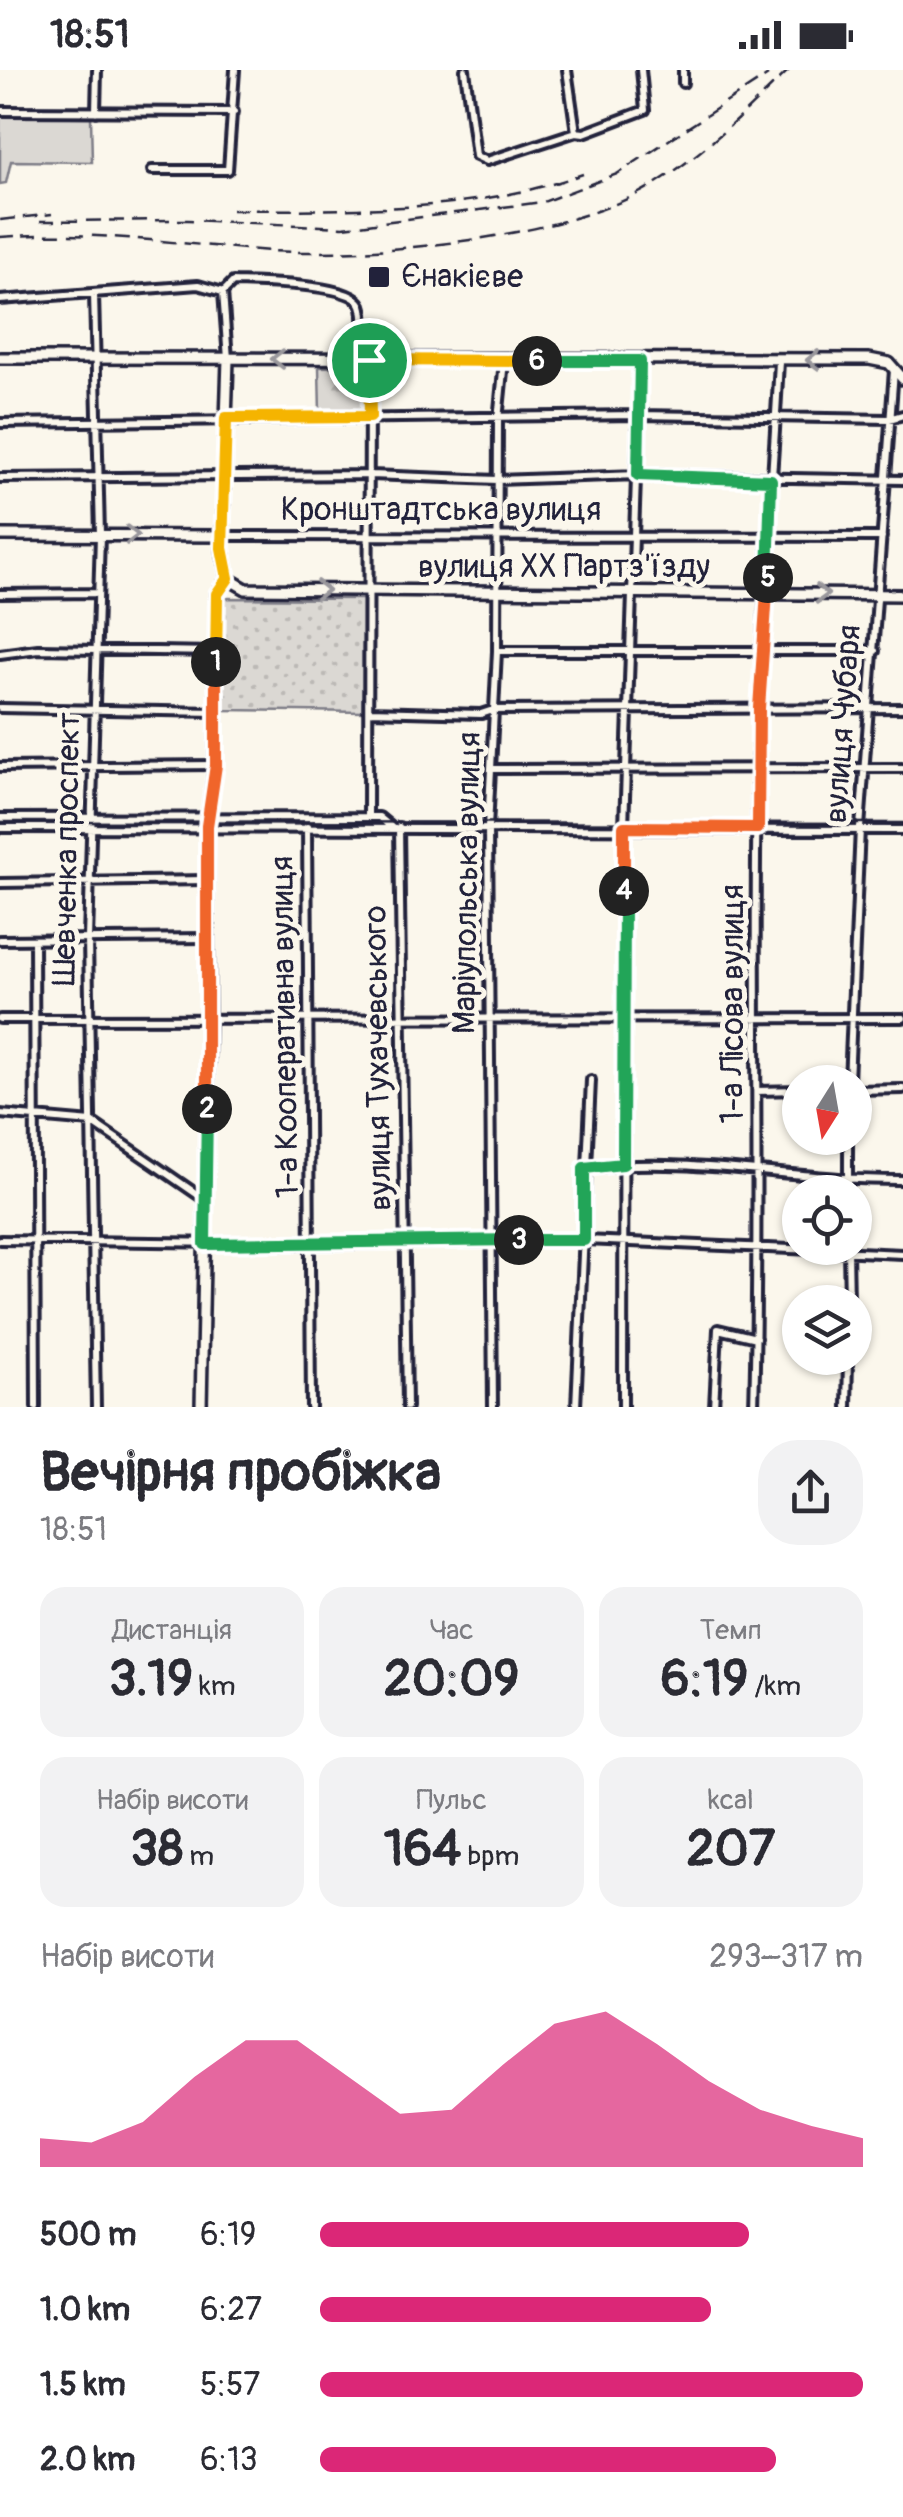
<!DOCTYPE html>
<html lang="uk">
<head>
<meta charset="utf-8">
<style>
	:root { --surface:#fff; --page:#f2f2f3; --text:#2b2b33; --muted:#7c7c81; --accent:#db2777 }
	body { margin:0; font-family:Pangolin,sans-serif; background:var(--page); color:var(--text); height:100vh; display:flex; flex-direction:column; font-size:38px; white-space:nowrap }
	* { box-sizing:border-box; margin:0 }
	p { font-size:32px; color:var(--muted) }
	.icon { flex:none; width:55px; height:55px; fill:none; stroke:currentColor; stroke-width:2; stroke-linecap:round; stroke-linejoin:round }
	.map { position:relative; height:1337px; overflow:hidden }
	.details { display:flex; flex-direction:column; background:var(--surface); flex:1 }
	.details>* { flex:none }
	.needle { width:65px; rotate:191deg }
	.tools { position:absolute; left:782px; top:995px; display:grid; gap:20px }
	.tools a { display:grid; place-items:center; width:90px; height:90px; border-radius:50%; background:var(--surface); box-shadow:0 2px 8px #0004; font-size:50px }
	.pin { position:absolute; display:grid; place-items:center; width:85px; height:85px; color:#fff; margin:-42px; border:5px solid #fff; border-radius:50%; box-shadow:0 2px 10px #0007 }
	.km { position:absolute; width:50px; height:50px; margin:-25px; border-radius:50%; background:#222; color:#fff; font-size:28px; line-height:50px; text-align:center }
	.round { display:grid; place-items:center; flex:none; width:105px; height:105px; border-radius:40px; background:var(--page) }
	.headline { display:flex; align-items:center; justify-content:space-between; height:170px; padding:0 40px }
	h1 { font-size:55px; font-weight:700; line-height:75px }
	.stats { display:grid; grid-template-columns:repeat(3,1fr); gap:15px; height:170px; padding:10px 40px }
	.stats div { display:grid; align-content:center; border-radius:25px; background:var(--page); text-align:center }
	.stats b { font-size:50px; font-weight:700 }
	.stats small { font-size:28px; font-weight:400 }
	.stats p { font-size:28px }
	.chart { height:280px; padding:20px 40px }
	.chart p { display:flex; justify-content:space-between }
	.chart svg { width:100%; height:180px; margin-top:10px; fill:var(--accent); opacity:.7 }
	ul { padding:0 40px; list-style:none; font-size:32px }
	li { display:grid; grid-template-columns:160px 120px 1fr; align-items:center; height:75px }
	li i { height:25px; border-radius:12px; background:var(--accent) }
	.status { display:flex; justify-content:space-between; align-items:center; height:70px; padding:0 50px; background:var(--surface); direction:ltr }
	.status svg { height:28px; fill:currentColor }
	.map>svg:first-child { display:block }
	.forest { fill:url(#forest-firs); stroke:#7e7d87; stroke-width:2.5 }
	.park { fill:url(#park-dots); stroke:#7e7d87; stroke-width:2.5 }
	.garden { fill:#dbd8d3; stroke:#7e7d87; stroke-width:2.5 }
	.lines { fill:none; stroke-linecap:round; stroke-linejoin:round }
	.minor-casing { stroke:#22223b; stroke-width:14 }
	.tertiary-casing { stroke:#22223b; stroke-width:16 }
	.minor { stroke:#fbf7ec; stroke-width:6 }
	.tertiary { stroke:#fbf7ec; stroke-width:9 }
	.tram { stroke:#22223b; stroke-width:2.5 }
	.rail { stroke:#22223b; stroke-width:2.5; stroke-dasharray:15 8; stroke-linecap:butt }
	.oneway { stroke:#99979c }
	.split-1-casing { stroke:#fff; stroke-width:20 }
	.split-2-casing { stroke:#fff; stroke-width:20 }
	.split-3-casing { stroke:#fff; stroke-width:20 }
	.split-4-casing { stroke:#fff; stroke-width:20 }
	.split-5-casing { stroke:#fff; stroke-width:20 }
	.split-6-casing { stroke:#fff; stroke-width:20 }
	.split-7-casing { stroke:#fff; stroke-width:20 }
	.split-1 { stroke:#f5b400; stroke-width:12 }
	.split-2 { stroke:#f0652b; stroke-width:12 }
	.split-3 { stroke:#22a559; stroke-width:12 }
	.split-4 { stroke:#22a559; stroke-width:12 }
	.split-5 { stroke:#f0652b; stroke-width:12 }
	.split-6 { stroke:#22a559; stroke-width:12 }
	.split-7 { stroke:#f5b400; stroke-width:12 }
	.poi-dot { fill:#22223b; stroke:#fbf7ec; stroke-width:4 }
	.labels { text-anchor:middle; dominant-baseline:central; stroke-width:10; stroke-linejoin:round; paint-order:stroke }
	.poi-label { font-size:32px; fill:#22223b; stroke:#fbf7ec; text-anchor:start }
	.street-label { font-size:32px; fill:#22223b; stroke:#fbf7ec }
</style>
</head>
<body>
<div class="status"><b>18:51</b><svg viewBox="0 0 49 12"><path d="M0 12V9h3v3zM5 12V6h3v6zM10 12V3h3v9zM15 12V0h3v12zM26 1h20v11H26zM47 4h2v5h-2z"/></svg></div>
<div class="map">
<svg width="903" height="1337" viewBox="0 0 903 1337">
	<defs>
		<pattern id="forest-firs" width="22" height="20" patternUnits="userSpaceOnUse" patternTransform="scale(2.5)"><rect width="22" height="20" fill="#dbd8d3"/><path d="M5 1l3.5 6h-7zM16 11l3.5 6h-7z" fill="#bcb9b6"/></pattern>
		<pattern id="park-dots" width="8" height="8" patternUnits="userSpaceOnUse" patternTransform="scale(2.5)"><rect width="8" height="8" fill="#dbd8d3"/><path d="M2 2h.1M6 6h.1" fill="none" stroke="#bcb9b6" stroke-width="1.8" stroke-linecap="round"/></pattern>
	</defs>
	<rect width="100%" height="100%" fill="#fbf7ec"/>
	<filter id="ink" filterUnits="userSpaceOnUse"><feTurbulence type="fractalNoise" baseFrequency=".01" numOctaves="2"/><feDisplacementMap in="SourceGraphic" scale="20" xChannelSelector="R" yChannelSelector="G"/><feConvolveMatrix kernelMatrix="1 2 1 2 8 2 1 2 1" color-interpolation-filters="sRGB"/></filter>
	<g filter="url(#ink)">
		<path class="forest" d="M 366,296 L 366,343 L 320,344 L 319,297 Z"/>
		<path class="park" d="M 221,528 L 364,529 L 365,642 L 223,640 Z"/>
		<path class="garden" d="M 0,46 L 91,47 L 92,92 L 11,91 L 6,113 L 0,114 Z"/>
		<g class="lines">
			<g class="minor-casing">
				<path id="minor" d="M 465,0 L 476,86 L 487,91 L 576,62 L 584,63 L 645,40 L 641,0
					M 567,0 L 576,62
					M 683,0 L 683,13
					M 0,41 L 234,42
					M 96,42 L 97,0
					M 152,100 L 228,100 L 235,0
					M 223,222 L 228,289
					M 94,224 L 100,465 L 88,869 L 96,1337
					M 0,230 L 198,215 L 223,222 L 233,212 C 256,213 352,213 361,235 C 366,249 362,274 363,290
					M 369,290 L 368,747 L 379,747 L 391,757
					M 0,353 L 639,345 L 889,349 L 903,345
					M 0,408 L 371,405 L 497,410 L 638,405 L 903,410
					M 222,466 L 882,467
					M 0,524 L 98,523
					M 497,581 L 875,581
					M 0,584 L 38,579 L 216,582
					M 0,638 L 216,642
					M 370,641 L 481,644 L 493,640 L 903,638
					M 0,697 L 215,695
					M 491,699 L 903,698
					M 0,748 L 368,747
					M 307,757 L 311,1337
					M 399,757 L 407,1337
					M 0,758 L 903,760
					M 0,813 L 207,810
					M 0,870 L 207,868
					M 34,870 L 36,1337
					M 0,949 L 903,948
					M 849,1012 L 860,758 L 894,300
					M 855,1020 L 903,1019
					M 757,1021 L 800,1020
					M 0,1044 L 92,1052 L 204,1129
					M 585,1099 C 691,1085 797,1111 903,1110
					M 848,1122 L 848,1068
					M 0,1170 L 313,1174 L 585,1170 L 903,1184
					M 848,1179 L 849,1232
					M 493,1337 L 488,758 L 497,581 L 498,350 L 504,291
					M 576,1337 L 591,1010
					M 623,1337 L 624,757 L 640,291
					M 714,1337 L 718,1259 L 756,1268
					M 754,1337 C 761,1104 751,872 759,639 C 763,523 773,407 779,291
					M 847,1337 L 848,1288"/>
			</g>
			<g class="tertiary-casing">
				<path id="tertiary" d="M 0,288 L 869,289 L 889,293 L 903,309
					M 0,465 L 222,466
					M 227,508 L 246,519 L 903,525
					M 227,508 L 222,478 L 228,289
					M 201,1337 L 209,952 L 207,756 L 215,695 L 217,524 L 227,508"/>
			</g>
			<use href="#minor" class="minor"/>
			<use href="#tertiary" class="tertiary"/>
			<path class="tram" d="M 0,752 L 903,753"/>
			<path class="rail" d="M 232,140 C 349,139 471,144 583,104
				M 0,150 L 52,144
				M 40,151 L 188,150 L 343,157 L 543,132 L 617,104 L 768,5
				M 0,167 C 91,159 181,175 272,181 C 369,187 551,169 637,124 C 694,94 742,45 789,0"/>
		</g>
		<defs><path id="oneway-chevron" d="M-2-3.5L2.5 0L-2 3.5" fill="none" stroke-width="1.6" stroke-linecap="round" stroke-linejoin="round" transform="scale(2.5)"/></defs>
		<g class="oneway">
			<use href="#oneway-chevron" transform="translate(278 289) rotate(-180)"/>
			<use href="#oneway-chevron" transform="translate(813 290) rotate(179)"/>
			<use href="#oneway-chevron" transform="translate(132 465)"/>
			<use href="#oneway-chevron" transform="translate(322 520) rotate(1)"/>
			<use href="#oneway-chevron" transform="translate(822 524) rotate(1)"/>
		</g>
	</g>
	<g class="lines" filter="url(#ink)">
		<g class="split-1-casing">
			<path id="split-1" d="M 216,592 L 217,524 L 228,508 L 222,478 L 226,348 L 370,347 L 369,290"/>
		</g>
		<g class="split-2-casing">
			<path id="split-2" d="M 207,1039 L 207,756 L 216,695 L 216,592"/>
		</g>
		<g class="split-3-casing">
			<path id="split-3" d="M 207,1039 L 205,1174 L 519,1170"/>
		</g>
		<g class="split-4-casing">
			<path id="split-4" d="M 519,1170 L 584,1170 L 584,1098 L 623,1094 L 624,821"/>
		</g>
		<g class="split-5-casing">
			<path id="split-5" d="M 624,821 L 624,757 L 758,758 L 759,638 L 768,508"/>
		</g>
		<g class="split-6-casing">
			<path id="split-6" d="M 537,291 L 640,291 L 638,405 L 771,410 L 768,508"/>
		</g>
		<g class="split-7-casing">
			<path id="split-7" d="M 369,290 L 537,291"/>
		</g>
		<use href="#split-1" class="split-1"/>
		<use href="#split-2" class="split-2"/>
		<use href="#split-3" class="split-3"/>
		<use href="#split-4" class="split-4"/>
		<use href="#split-5" class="split-5"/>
		<use href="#split-6" class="split-6"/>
		<use href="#split-7" class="split-7"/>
	</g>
	<rect class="poi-dot" x="367" y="195" width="24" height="24" rx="5"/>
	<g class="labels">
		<g class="poi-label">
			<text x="402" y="207">Єнакієве</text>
		</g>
		<g class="street-label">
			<text x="441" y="440">Кронштадтська вулиця</text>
			<text x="564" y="497">вулиця XX Партз'їзду</text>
			<text transform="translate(843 654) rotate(-86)">вулиця Чубаря</text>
			<text transform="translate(67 779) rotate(-89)">Шевченка проспект</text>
			<text transform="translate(467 813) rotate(-89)">Маріупольська вулиця</text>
			<text transform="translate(733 934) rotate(-90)">1-а Лісова вулиця</text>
			<text transform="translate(285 957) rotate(-91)">1-а Кооперативна вулиця</text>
			<text transform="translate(378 988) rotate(-91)">вулиця Тухачевського</text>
		</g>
	</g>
</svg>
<div class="tools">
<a><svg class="needle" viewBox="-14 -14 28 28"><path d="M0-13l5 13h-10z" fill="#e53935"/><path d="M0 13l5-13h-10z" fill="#7c7c81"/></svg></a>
<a><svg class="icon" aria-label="locate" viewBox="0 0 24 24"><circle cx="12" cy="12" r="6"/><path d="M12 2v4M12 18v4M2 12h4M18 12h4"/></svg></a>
<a><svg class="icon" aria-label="layers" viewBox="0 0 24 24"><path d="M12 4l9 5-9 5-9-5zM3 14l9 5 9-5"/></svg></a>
</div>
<div class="pin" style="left:369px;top:290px;background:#1e9e55"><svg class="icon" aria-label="arrive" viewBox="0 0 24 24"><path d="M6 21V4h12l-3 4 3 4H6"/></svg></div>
<b class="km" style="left:216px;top:592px">1</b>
<b class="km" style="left:207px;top:1039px">2</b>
<b class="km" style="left:519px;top:1170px">3</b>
<b class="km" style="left:624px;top:821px">4</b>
<b class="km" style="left:768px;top:508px">5</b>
<b class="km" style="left:537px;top:291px">6</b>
</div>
<section class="details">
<div class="headline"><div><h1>Вечірня пробіжка</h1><p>18:51</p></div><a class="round"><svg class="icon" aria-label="share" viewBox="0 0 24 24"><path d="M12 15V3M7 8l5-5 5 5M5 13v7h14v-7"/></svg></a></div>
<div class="stats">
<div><p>Дистанція</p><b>3.19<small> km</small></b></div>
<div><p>Час</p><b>20:09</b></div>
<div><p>Темп</p><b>6:19<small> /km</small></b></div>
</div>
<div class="stats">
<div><p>Набір висоти</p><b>38<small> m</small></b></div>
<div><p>Пульс</p><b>164<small> bpm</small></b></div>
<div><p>kcal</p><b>207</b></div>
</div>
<div class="chart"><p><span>Набір висоти</span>293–317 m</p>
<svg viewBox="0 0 160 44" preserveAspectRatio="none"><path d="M0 44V37L10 38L20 33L30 22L40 13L50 13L60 22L70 31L80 30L90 19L100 9L110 6L120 14L130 23L140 30L150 34L160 37V44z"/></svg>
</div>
<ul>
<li><b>500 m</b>6:19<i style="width:79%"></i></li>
<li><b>1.0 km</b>6:27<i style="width:72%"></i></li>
<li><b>1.5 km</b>5:57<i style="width:100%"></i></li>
<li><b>2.0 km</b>6:13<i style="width:84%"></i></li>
</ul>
</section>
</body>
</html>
